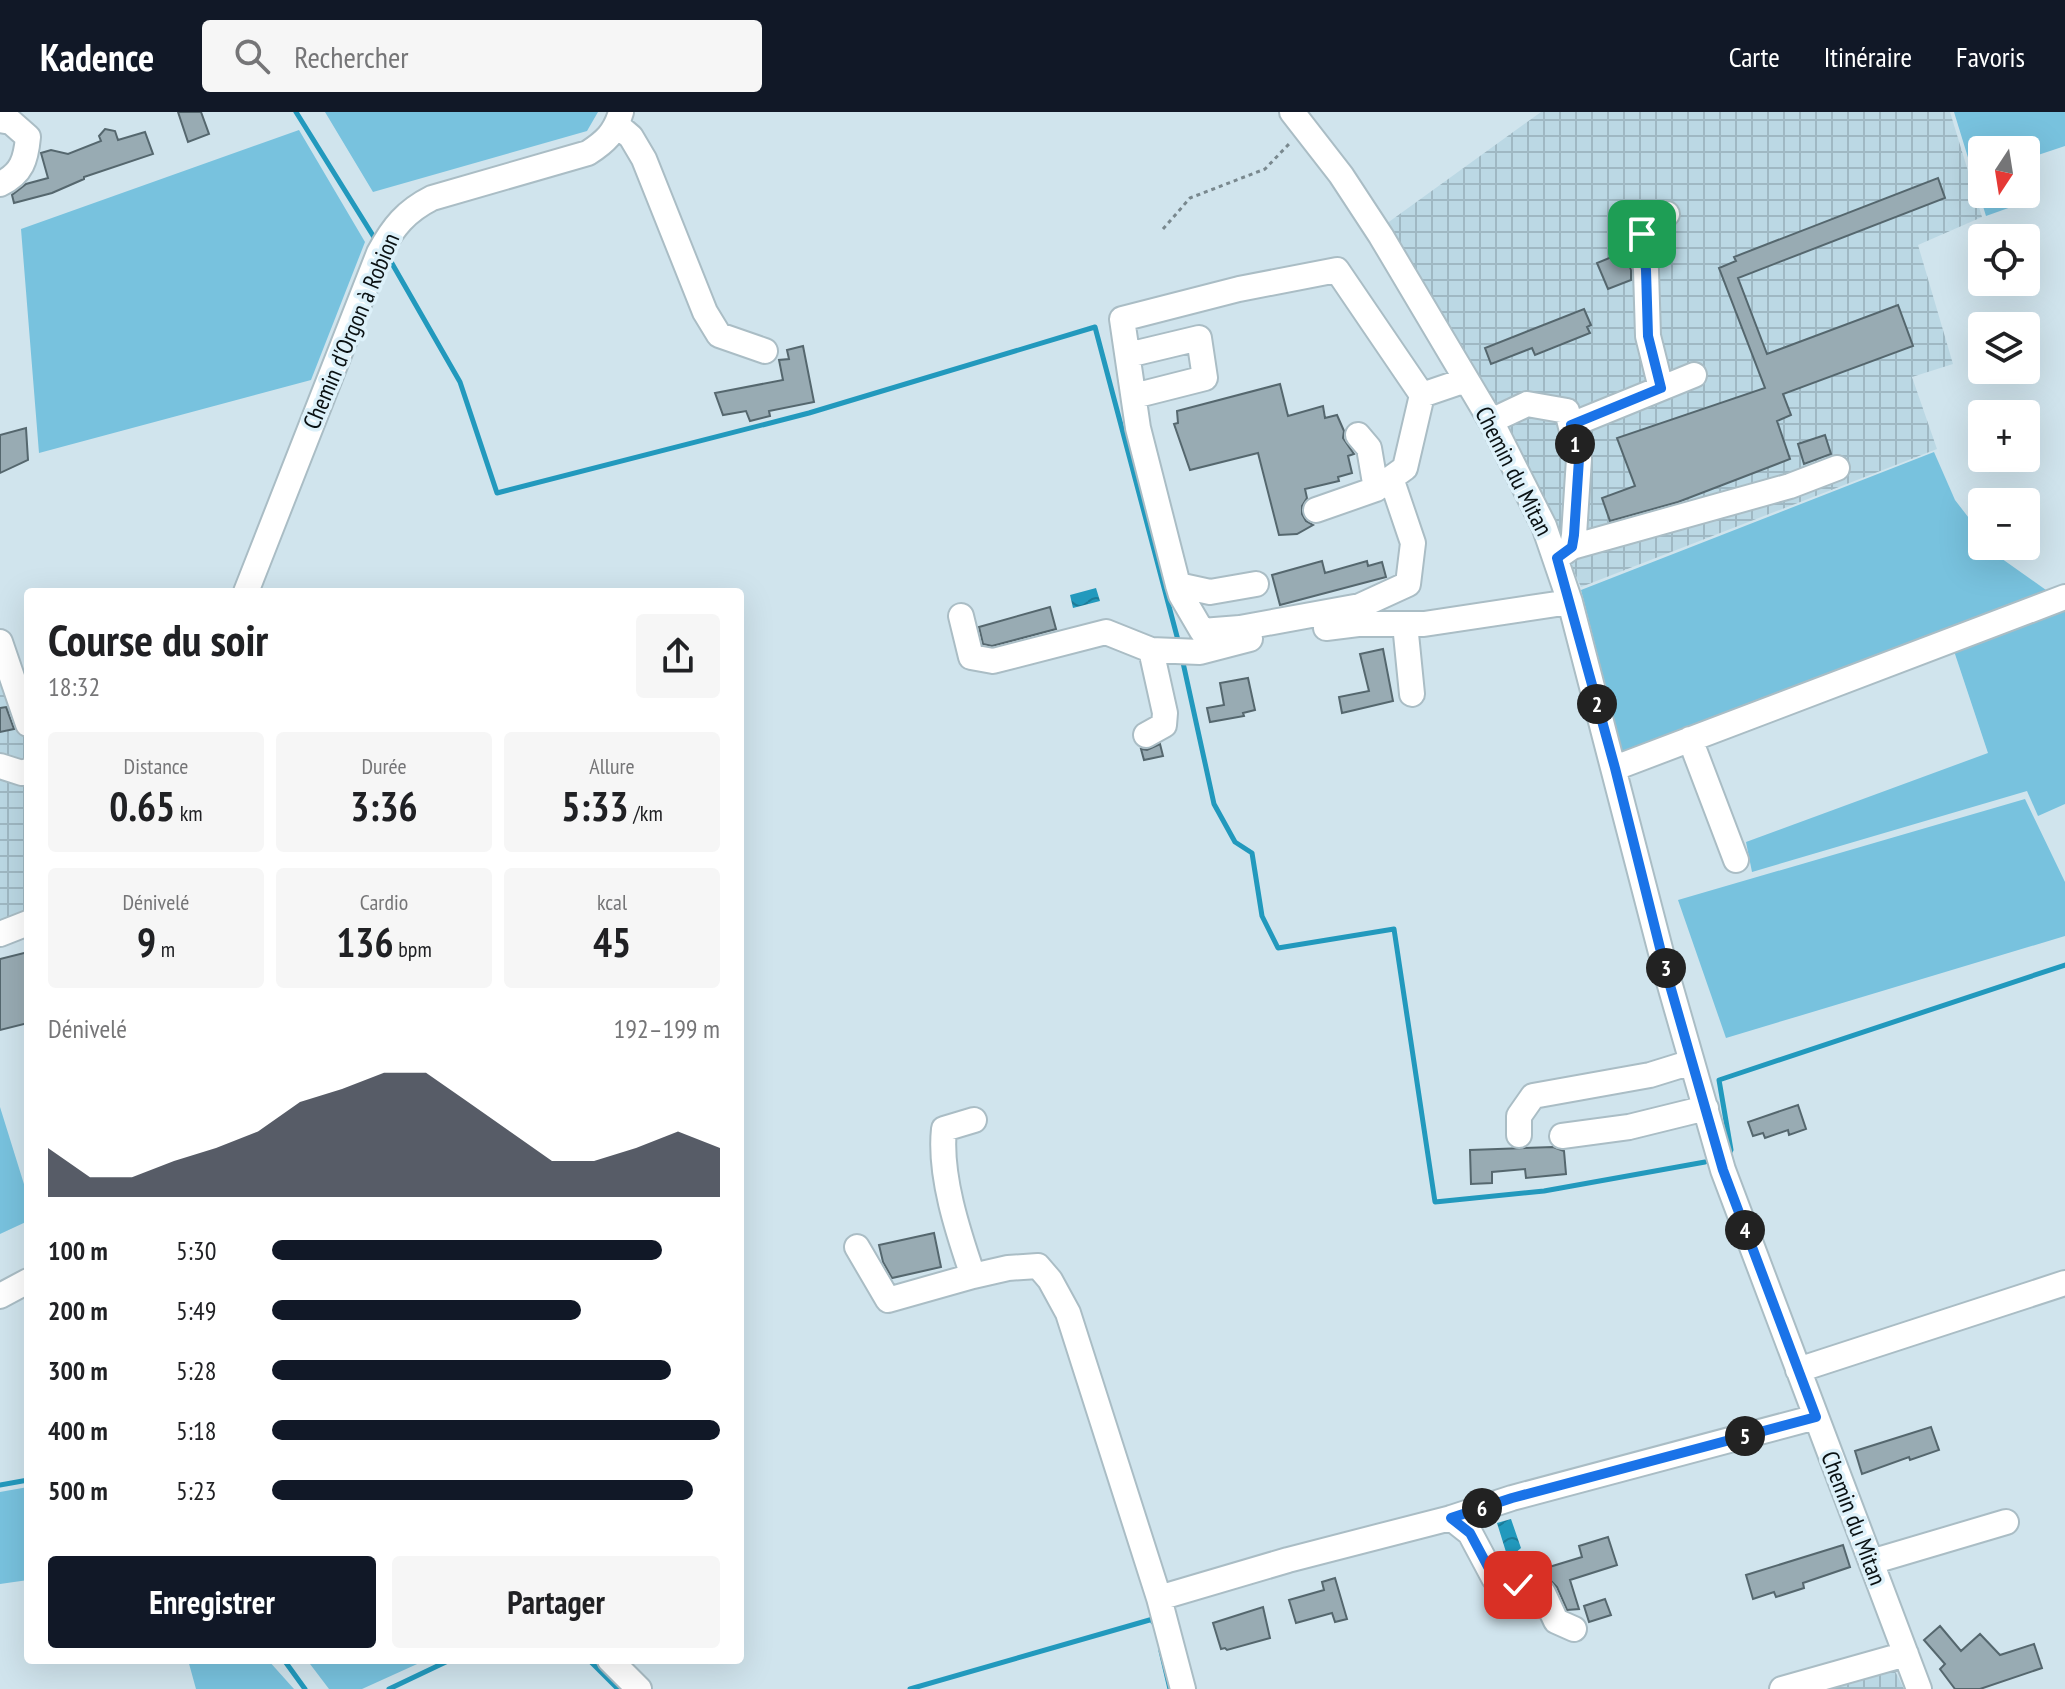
<!DOCTYPE html>
<html lang="fr">
<head>
<meta charset="utf-8">
<style>
	:root { --surface:#fff; --page:#f6f6f6; --text:#202124; --muted:#757577; --accent:#111827 }
	body { margin:0; font-family:"PT Sans Narrow",sans-serif; background:var(--page); color:var(--text); height:100vh; display:flex; flex-direction:column; font-size:30px; white-space:nowrap }
	* { box-sizing:border-box; margin:0 }
	p { font-size:26px; color:var(--muted) }
	.icon { flex:none; width:44px; height:44px; fill:none; stroke:currentColor; stroke-width:2; stroke-linecap:round; stroke-linejoin:round }
	.map { position:relative; flex:1; overflow:hidden }
	.drawer { position:absolute; left:24px; top:476px; width:720px; height:1076px; display:flex; flex-direction:column; background:var(--surface); border-radius:8px; box-shadow:0 8px 32px #0002 }
	.drawer>* { flex:none }
	.needle { width:52px; rotate:192deg }
	.controls { position:absolute; left:1968px; top:24px; display:grid; gap:16px }
	.controls a { display:grid; place-items:center; width:72px; height:72px; border-radius:8px; background:var(--surface); box-shadow:0 8px 32px #0002; font-size:40px }
	.pin { position:absolute; display:grid; place-items:center; width:68px; height:68px; color:#fff; margin:-34px; border-radius:16px; box-shadow:0 4px 12px #0006 }
	.km { position:absolute; width:40px; height:40px; margin:-20px; border-radius:50%; background:#222; color:#fff; font-size:22px; line-height:40px; text-align:center }
	.round { display:grid; place-items:center; flex:none; width:84px; height:84px; border-radius:8px; background:var(--page) }
	.summary { display:flex; align-items:center; justify-content:space-between; height:136px; padding:0 24px }
	h1 { font-size:44px; font-weight:600; line-height:60px }
	.stats { display:grid; grid-template-columns:repeat(3,1fr); gap:12px; height:136px; padding:8px 24px }
	.stats div { display:grid; align-content:center; border-radius:8px; background:var(--page); text-align:center }
	.stats b { font-size:40px; font-weight:600 }
	.stats small { font-size:22px; font-weight:400 }
	.stats p { font-size:22px }
	.chart { height:224px; padding:16px 24px }
	.chart p { display:flex; justify-content:space-between }
	.chart svg { width:100%; height:144px; margin-top:8px; fill:var(--accent); opacity:.7 }
	.cta { display:flex; gap:16px; margin-top:auto; padding:16px 24px }
	.cta a { flex:1; height:92px; border-radius:8px; background:var(--accent); color:#fff; font-size:32px; font-weight:600; line-height:92px; text-align:center }
	.cta a+a { background:var(--page); color:var(--text) }
	ul { padding:0 24px; list-style:none; font-size:26px }
	li { display:grid; grid-template-columns:128px 96px 1fr; align-items:center; height:60px }
	li i { height:20px; border-radius:10px; background:var(--accent) }
	header { display:flex; align-items:center; gap:48px; box-sizing:border-box; height:112px; padding:0 40px; background:var(--accent); color:#fff }
	header strong { font-size:38px }
	nav { display:flex; gap:44px; margin-inline-start:auto; font-size:28px }
	.search { width:560px; height:72px; background:var(--page); display:flex; align-items:center; gap:20px; box-sizing:border-box; padding:0 28px; border-radius:8px; color:var(--muted); font-size:30px }
	.map>svg:first-child { display:block }
	.industrial { fill:url(#industrial-grid) }
	.grass { fill:#78c2de }
	.water { fill:url(#water-waves) }
	.lines { fill:none; stroke-linecap:round; stroke-linejoin:round }
	.stream { stroke:#2299bd; stroke-width:5 }
	.building { fill:#98abb3; stroke:#55676e; stroke-width:2 }
	.minor-casing { stroke:#aabdc5; stroke-width:28 }
	.path { stroke:#79888e; stroke-width:3; stroke-dasharray:4 4; stroke-linecap:butt }
	.minor { stroke:#fff; stroke-width:24 }
	.route-casing { stroke:#fff; stroke-width:16 }
	.route { stroke:#1a73e8; stroke-width:10 }
	.labels { text-anchor:middle; dominant-baseline:central; stroke-width:7; stroke-linejoin:round; paint-order:stroke }
	.street-label { font-size:24px; fill:#0a1113; stroke:#ddf1fa }
</style>
</head>
<body>
<header>
<strong>Kadence</strong>
<div class="search"><svg class="icon" aria-label="search" viewBox="0 0 24 24"><circle cx="10" cy="10" r="6"/><path d="M15 15l6 6"/></svg>Rechercher</div>
<nav><a>Carte</a><a>Itinéraire</a><a>Favoris</a></nav>
</header>
<div class="map">
<svg width="2065" height="1577" viewBox="0 0 2065 1577">
	<defs>
		<pattern id="industrial-grid" width="8" height="8" patternUnits="userSpaceOnUse" patternTransform="scale(2)"><rect width="8" height="8" fill="#bbd8e4"/><path d="M0 4h8M4 0v8" fill="none" stroke="#9fb8c3"/></pattern>
		<pattern id="water-waves" width="16" height="10" patternUnits="userSpaceOnUse" patternTransform="scale(2)"><rect width="16" height="10" fill="#2299bd"/><path d="M0 5q4-4 8 0t8 0" fill="none" stroke="#1c7b98"/></pattern>
	</defs>
	<rect width="100%" height="100%" fill="#d0e4ed"/>
	<path class="industrial" d="M 1541,0 L 1950,0 L 1982,105 L 1918,133 L 1953,252 L 1912,265 L 1937,337 L 1581,475 L 1554,415 L 1386,112 Z
		M 0,534 L 28,633 L 28,819 L 0,830 Z
		M 1895,1559 L 1904,1577 L 1824,1577 Z"/>
	<path class="grass" d="M 325,0 L 598,0 L 587,19 L 373,80 Z
		M 1954,0 L 2065,0 L 2065,34 L 2026,47 L 2026,38 L 1982,38 L 1982,82 L 2011,82 L 2014,94 L 1986,104 Z
		M 299,18 L 365,130 L 311,268 L 39,341 L 21,117 Z
		M 1934,340 L 1955,388 L 1982,423 L 1982,434 L 1990,434 L 1998,444 L 2053,483 L 1624,646 L 1581,478 Z
		M 2065,492 L 2065,692 L 2038,704 L 2027,679 L 1752,760 L 1746,730 L 1988,641 L 1953,536 Z
		M 2025,687 L 2065,770 L 2065,824 L 1726,926 L 1678,788 Z
		M 0,995 L 28,1085 L 28,1109 L 0,1122 Z
		M 28,1375 L 28,1468 L 0,1472 L 0,1380 Z
		M 188,1548 L 268,1548 L 294,1577 L 196,1577 Z
		M 307,1548 L 426,1548 L 362,1577 L 329,1577 Z"/>
	<path class="water" d="M 1096,476 L 1100,489 L 1073,496 L 1070,483 Z
		M 1511,1407 L 1521,1436 L 1513,1443 L 1506,1440 L 1497,1411 Z"/>
	<g class="lines">
		<path class="stream" d="M 296,0 L 377,130
			M 386,141 L 460,270 L 497,381 L 809,301 L 1095,215 L 1179,532
			M 1182,546 L 1214,692 L 1235,730 L 1252,741 L 1262,804 L 1278,836 L 1394,817 L 1435,1090 L 1544,1079 L 1705,1050
			M 1729,1042 L 1731,1038 L 1719,968 L 2065,853
			M 0,1373 L 28,1368
			M 1161,1539 L 1170,1577
			M 284,1548 L 305,1577
			M 589,1548 L 618,1577
			M 389,1577 L 450,1548
			M 910,1577 L 1153,1507 L 1153,1510"/>
	</g>
	<path class="building" d="M 178,0 L 201,0 L 209,22 L 188,30 Z
		M 105,17 L 115,19 L 118,28 L 145,20 L 153,42 L 84,65 L 84,67 L 52,81 L 14,91 L 12,83 L 26,72 L 48,66 L 41,41 L 51,38 L 68,42 L 101,29 L 99,24 Z
		M 1938,66 L 1945,86 L 1738,166 L 1767,242 L 1898,193 L 1913,234 L 1783,282 L 1791,303 L 1777,309 L 1790,347 L 1678,390 L 1610,409 L 1602,386 L 1635,374 L 1617,326 L 1765,276 L 1719,156 L 1736,149 L 1734,145 Z
		M 1624,140 L 1631,158 L 1631,168 L 1608,177 L 1597,151 Z
		M 1584,197 L 1591,213 L 1587,215 L 1590,221 L 1535,243 L 1532,236 L 1491,252 L 1485,236 Z
		M 803,234 L 814,290 L 769,299 L 770,304 L 750,309 L 746,299 L 723,303 L 715,281 L 783,268 L 779,248 L 789,247 L 787,238 Z
		M 1280,272 L 1288,304 L 1323,294 L 1325,306 L 1337,303 L 1344,319 L 1343,326 L 1354,342 L 1348,344 L 1352,361 L 1338,365 L 1339,369 L 1305,377 L 1307,386 L 1302,394 L 1302,402 L 1306,409 L 1313,413 L 1297,422 L 1279,423 L 1258,341 L 1190,358 L 1174,312 L 1178,311 L 1177,299 Z
		M 26,316 L 28,348 L 0,361 L 0,323 Z
		M 1825,323 L 1831,342 L 1804,352 L 1798,332 Z
		M 1322,449 L 1325,461 L 1367,449 L 1368,454 L 1382,450 L 1386,465 L 1280,493 L 1272,463 Z
		M 1050,495 L 1056,517 L 992,534 L 983,532 L 979,515 Z
		M 1383,537 L 1393,589 L 1342,601 L 1339,585 L 1369,579 L 1360,542 Z
		M 1248,566 L 1255,598 L 1243,601 L 1244,604 L 1210,610 L 1207,596 L 1224,593 L 1220,571 Z
		M 6,595 L 14,617 L 0,620 L 0,596 Z
		M 1160,632 L 1163,644 L 1144,648 L 1141,637 L 1147,638 Z
		M 28,840 L 28,911 L 0,918 L 0,847 Z
		M 1798,993 L 1806,1017 L 1789,1023 L 1788,1018 L 1765,1026 L 1763,1021 L 1753,1024 L 1748,1010 Z
		M 1553,1035 L 1564,1039 L 1566,1062 L 1526,1066 L 1525,1057 L 1492,1060 L 1492,1071 L 1471,1072 L 1470,1038 Z
		M 934,1121 L 941,1155 L 892,1166 L 883,1150 L 879,1133 Z
		M 1931,1315 L 1939,1338 L 1910,1348 L 1909,1345 L 1862,1362 L 1855,1339 Z
		M 1608,1425 L 1617,1453 L 1570,1468 L 1579,1497 L 1567,1498 L 1557,1475 L 1550,1468 L 1546,1456 L 1582,1445 L 1579,1434 Z
		M 1843,1433 L 1850,1455 L 1803,1471 L 1804,1476 L 1776,1485 L 1774,1480 L 1753,1487 L 1746,1463 Z
		M 1335,1466 L 1347,1507 L 1335,1510 L 1332,1501 L 1296,1511 L 1289,1488 L 1324,1478 L 1322,1470 Z
		M 1605,1487 L 1611,1503 L 1589,1510 L 1584,1494 Z
		M 1263,1495 L 1270,1526 L 1227,1538 L 1225,1536 L 1221,1537 L 1213,1511 Z
		M 1940,1514 L 1961,1539 L 1980,1522 L 2000,1543 L 2034,1532 L 2042,1556 L 1980,1577 L 1955,1577 L 1940,1557 L 1945,1552 L 1924,1528 Z"/>
	<g class="lines">
		<g class="minor-casing">
			<path id="minor" d="M 1292,0 L 1341,63 L 1381,124 L 1491,309 L 1544,414 L 1570,490 L 1665,856 L 1723,1058 L 1919,1577
				M 0,8 L 11,10 L 28,25 C 26,47 22,62 0,72
				M 617,13 L 631,25 L 644,47 L 705,200 L 719,223 L 765,239
				M 1128,243 L 1199,226 L 1205,266 L 1134,284
				M 1661,276 L 1648,224 L 1646,158 L 1642,122 L 1667,102
				M 1491,309 L 1527,292 L 1567,299 L 1579,347 L 1574,423 L 1572,435 L 1562,442
				M 1571,313 L 1694,263
				M 1358,323 L 1369,336 L 1376,377
				M 1391,366 L 1413,431 L 1408,472 L 1360,494 L 1240,516 L 1202,519 L 1181,483 L 1178,473 L 1138,316 L 1122,207 L 1239,177 L 1337,158 L 1422,283
				M 1316,398 L 1376,377 L 1405,356 L 1422,283 L 1466,268
				M 1572,435 L 1790,374 L 1837,356
				M 1178,473 L 1210,480 L 1256,472
				M 246,480 L 379,141 C 393,115 406,99 432,86 L 588,41 C 605,30 615,21 621,0
				M 961,504 L 971,545 L 993,549 L 1106,520 L 1151,538 L 1200,540 L 1250,527
				M 1405,512 L 1412,582
				M 1326,516 L 1358,512 L 1424,512 L 1570,490
				M 0,530 L 28,612
				M 1146,623 L 1164,613 L 1165,601 L 1151,538
				M 1690,627 L 1736,748
				M 0,654 L 22,661 L 28,659
				M 1615,656 L 2065,485
				M 0,822 L 28,811
				M 1519,1023 L 1519,1004 L 1533,984 L 1650,963 L 1692,950
				M 1562,1024 L 1629,1015 L 1706,996
				M 857,1135 L 888,1188 L 973,1164 L 1008,1156 L 1038,1154 L 1050,1168 L 1068,1201 L 1159,1486 L 1183,1577
				M 973,1164 C 958,1120 939,1063 944,1017 L 974,1008
				M 0,1184 L 28,1169
				M 1798,1258 L 2065,1171
				M 1451,1406 L 1470,1421 L 1494,1466 L 1543,1481 L 1556,1509 L 1574,1517
				M 1871,1450 L 2006,1410
				M 1159,1486 L 1288,1448 L 1451,1406 L 1512,1386 L 1816,1305
				M 610,1548 L 639,1577
				M 1782,1577 L 1906,1542"/>
		</g>
		<path class="path" d="M 1163,117 L 1190,86 L 1265,57 L 1289,32"/>
		<use href="#minor" class="minor"/>
	</g>
	<g class="lines">
		<g class="route-casing">
			<path id="route" d="M 1518,1473 L 1494,1466 L 1470,1421 L 1451,1406 L 1512,1386 L 1816,1305 L 1723,1058 L 1665,856 L 1615,656 L 1557,446 L 1572,435 L 1574,423 L 1579,347 L 1571,313 L 1661,276 L 1648,224 L 1646,158 L 1642,122"/>
		</g>
		<use href="#route" class="route"/>
	</g>
	<g class="labels">
		<g class="street-label">
			<text transform="translate(351 219) rotate(-67)">Chemin d'Orgon à Robion</text>
			<text transform="translate(1514 359) rotate(63)">Chemin du Mitan</text>
			<text transform="translate(1854 1406) rotate(69)">Chemin du Mitan</text>
		</g>
	</g>
</svg>
<div class="controls">
<a><svg class="needle" viewBox="-14 -14 28 28"><path d="M0-13l5 13h-10z" fill="#e53935"/><path d="M0 13l5-13h-10z" fill="#757577"/></svg></a>
<a><svg class="icon" aria-label="locate" viewBox="0 0 24 24"><circle cx="12" cy="12" r="6"/><path d="M12 2v4M12 18v4M2 12h4M18 12h4"/></svg></a>
<a><svg class="icon" aria-label="layers" viewBox="0 0 24 24"><path d="M12 4l9 5-9 5-9-5zM3 14l9 5 9-5"/></svg></a>
<a>+</a>
<a>−</a>
</div>
<div class="pin" style="left:1642px;top:122px;background:#1e9e55"><svg class="icon" aria-label="arrive" viewBox="0 0 24 24"><path d="M6 21V4h12l-3 4 3 4H6"/></svg></div>
<div class="pin" style="left:1518px;top:1473px;background:#d93025"><svg class="icon" aria-label="check" viewBox="0 0 24 24"><path d="M5 12l5 5 9-10"/></svg></div>
<b class="km" style="left:1575px;top:332px">1</b>
<b class="km" style="left:1597px;top:592px">2</b>
<b class="km" style="left:1666px;top:856px">3</b>
<b class="km" style="left:1745px;top:1118px">4</b>
<b class="km" style="left:1745px;top:1324px">5</b>
<b class="km" style="left:1482px;top:1396px">6</b>
<section class="drawer">
<div class="summary"><div><h1>Course du soir</h1><p>18:32</p></div><a class="round"><svg class="icon" aria-label="share" viewBox="0 0 24 24"><path d="M12 15V3M7 8l5-5 5 5M5 13v7h14v-7"/></svg></a></div>
<div class="stats">
<div><p>Distance</p><b>0.65<small> km</small></b></div>
<div><p>Durée</p><b>3:36</b></div>
<div><p>Allure</p><b>5:33<small> /km</small></b></div>
</div>
<div class="stats">
<div><p>Dénivelé</p><b>9<small> m</small></b></div>
<div><p>Cardio</p><b>136<small> bpm</small></b></div>
<div><p>kcal</p><b>45</b></div>
</div>
<div class="chart"><p><span>Dénivelé</span>192–199 m</p>
<svg viewBox="0 0 160 44" preserveAspectRatio="none"><path d="M0 44V29L10 38L20 38L30 33L40 29L50 24L60 15L70 11L80 6L90 6L100 15L110 24L120 33L130 33L140 29L150 24L160 29V44z"/></svg>
</div>
<ul>
<li><b>100 m</b>5:30<i style="width:87%"></i></li>
<li><b>200 m</b>5:49<i style="width:69%"></i></li>
<li><b>300 m</b>5:28<i style="width:89%"></i></li>
<li><b>400 m</b>5:18<i style="width:100%"></i></li>
<li><b>500 m</b>5:23<i style="width:94%"></i></li>
</ul>
<div class="cta"><a>Enregistrer</a><a>Partager</a></div>
</section>
</div>
</body>
</html>
